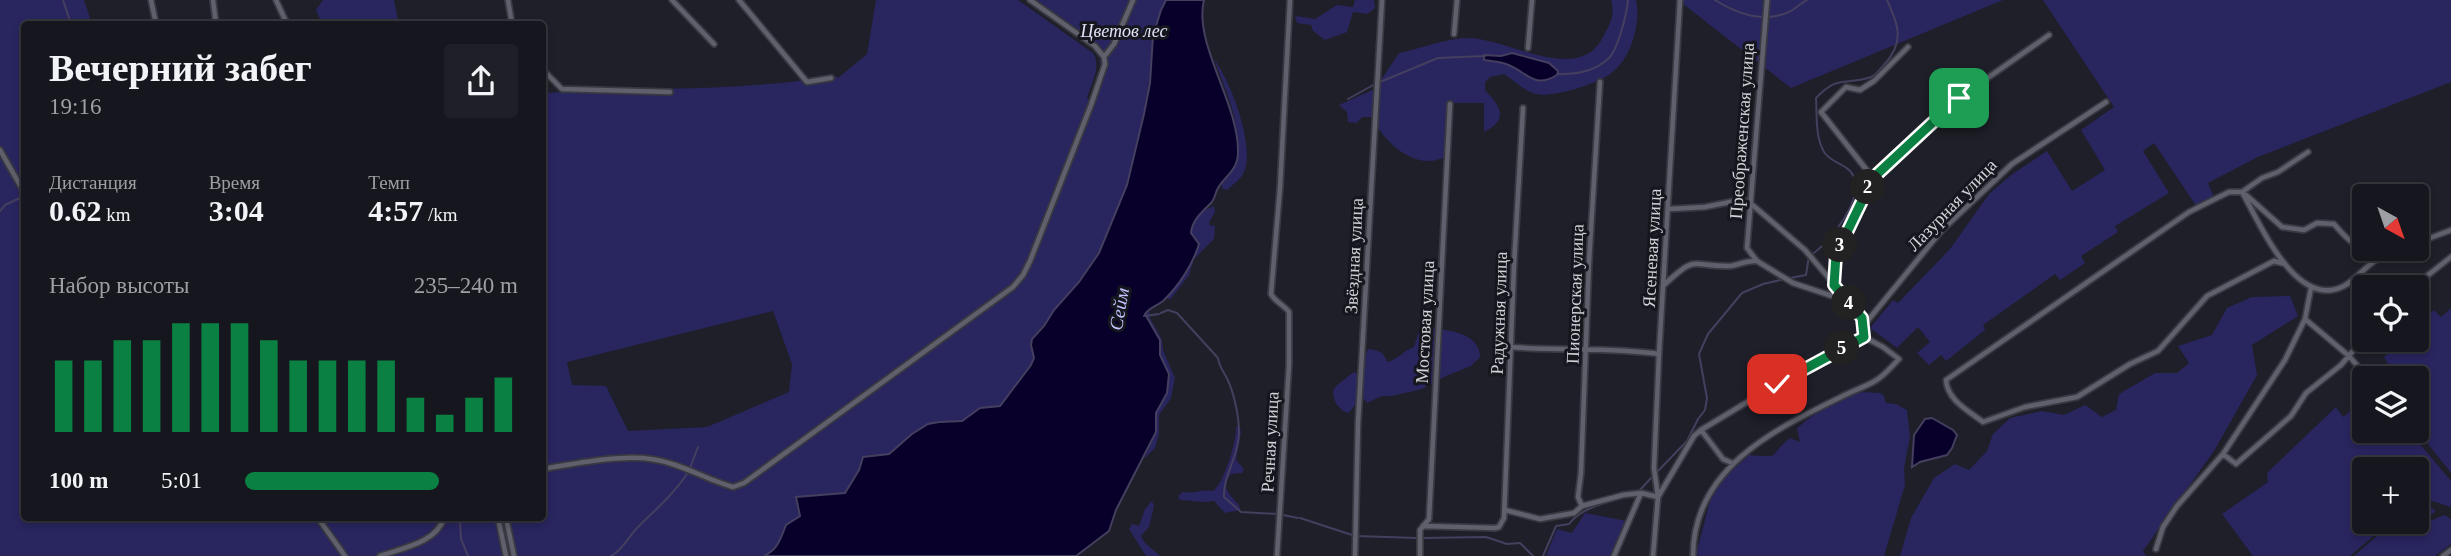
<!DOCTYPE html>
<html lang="ru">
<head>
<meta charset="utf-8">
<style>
	:root { --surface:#16171e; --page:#1f2027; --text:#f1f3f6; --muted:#9e9fa4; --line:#35363c; --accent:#0b8043 }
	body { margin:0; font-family:Georgia,serif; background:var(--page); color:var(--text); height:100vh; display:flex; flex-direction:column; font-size:26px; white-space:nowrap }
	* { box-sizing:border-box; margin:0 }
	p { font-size:23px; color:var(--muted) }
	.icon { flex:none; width:38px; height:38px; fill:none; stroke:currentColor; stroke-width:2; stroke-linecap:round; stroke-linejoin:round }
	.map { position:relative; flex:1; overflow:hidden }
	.side { position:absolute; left:21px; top:21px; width:525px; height:500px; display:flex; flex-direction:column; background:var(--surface); border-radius:7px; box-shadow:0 4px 10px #0003,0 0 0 2px var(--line) }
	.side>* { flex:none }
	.needle { width:46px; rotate:140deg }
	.controls { position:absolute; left:2352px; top:184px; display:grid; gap:14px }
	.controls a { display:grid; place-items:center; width:77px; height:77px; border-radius:7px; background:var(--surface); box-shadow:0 4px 10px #0003,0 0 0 2px var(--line); font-size:35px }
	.pin { position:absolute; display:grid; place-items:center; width:60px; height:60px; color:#fff; margin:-30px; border-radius:14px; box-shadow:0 4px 10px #0006 }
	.km { position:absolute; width:35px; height:35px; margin:-18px; border-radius:50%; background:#222; color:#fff; font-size:19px; line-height:35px; text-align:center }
	.round { display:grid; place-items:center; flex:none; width:74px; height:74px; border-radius:7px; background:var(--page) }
	.head { display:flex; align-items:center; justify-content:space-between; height:119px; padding:0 28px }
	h1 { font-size:38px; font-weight:800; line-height:52px }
	.stats { display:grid; grid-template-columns:repeat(3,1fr); gap:10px; height:119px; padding:7px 28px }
	.stats div { display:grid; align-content:center }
	.stats b { font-size:30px; font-weight:800 }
	.stats small { font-size:19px; font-weight:400 }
	.stats p { font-size:19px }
	.chart { height:196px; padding:14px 28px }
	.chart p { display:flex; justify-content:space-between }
	.chart svg { width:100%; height:126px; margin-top:7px; stroke:var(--accent); stroke-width:6 }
	ul { padding:0 28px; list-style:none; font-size:23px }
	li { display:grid; grid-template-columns:112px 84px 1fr; align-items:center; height:52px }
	li i { height:18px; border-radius:9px; background:var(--accent) }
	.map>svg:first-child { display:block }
	.green { fill:#29255f; fill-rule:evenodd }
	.water { fill:#08002a; stroke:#443f5e; stroke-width:2 }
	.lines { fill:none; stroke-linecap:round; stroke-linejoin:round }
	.stream { stroke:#443f5e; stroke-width:2 }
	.minor-casing { stroke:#383941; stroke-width:8 }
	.minor { stroke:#5f606b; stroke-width:4.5 }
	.route-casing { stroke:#fff; stroke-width:14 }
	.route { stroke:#0b8043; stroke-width:9 }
	.labels { text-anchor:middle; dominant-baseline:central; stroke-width:6; stroke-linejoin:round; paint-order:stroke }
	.park-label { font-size:18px; font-style:italic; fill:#e0e2f6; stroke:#15161e }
	.street-label { font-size:18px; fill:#d1d1d8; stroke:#15161e }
	.water-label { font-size:19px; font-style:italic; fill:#c0c3fd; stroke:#15161e }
</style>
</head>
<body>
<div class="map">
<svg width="2451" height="556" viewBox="0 0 2451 556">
	<rect width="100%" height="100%" fill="#1e1f28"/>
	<path class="green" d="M 0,0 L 84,0 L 92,24 L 24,24 L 24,518 L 542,518 L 543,93 C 640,87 739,92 835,76 L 838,78 L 867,54 L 876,0 L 1018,0 L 1093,53 C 1102,66 1091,84 1087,98 L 1090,101 C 1098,84 1107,62 1093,47 L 1026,0 L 1166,0 L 1161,10 L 1145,105 L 1156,111 L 1137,141 L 1127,185 L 1103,245 L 1079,282 L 1034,336 L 1031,345 L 1034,358 L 1031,365 L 1000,406 L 978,409 L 962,421 L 939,422 L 929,424 L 912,434 L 889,454 L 868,455 L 861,461 L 859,470 L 845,493 L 825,497 L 798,497 L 800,516 L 786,525 C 781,540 778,549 764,556 L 0,556 ZM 773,311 L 792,364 L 789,392 L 707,427 L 628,431 L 606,386 L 572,385 L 567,362 Z
		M 323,0 L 394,0 L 399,24 L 322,24 L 316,10 Z
		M 1355,0 L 1374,0 L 1375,8 L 1367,14 L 1353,12 L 1347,32 L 1325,40 L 1313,31 L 1311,25 L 1297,23 L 1295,16 L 1315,19 L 1337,5 L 1353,7 Z
		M 1611,0 L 1636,0 C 1641,22 1632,55 1614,71 C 1601,83 1554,98 1536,94 C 1526,92 1513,80 1504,74 L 1490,77 L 1485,82 L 1485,90 C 1501,107 1509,119 1484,132 L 1484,103 L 1453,103 L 1449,155 C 1417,174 1386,144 1371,117 L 1362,117 L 1357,123 L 1348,122 L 1347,112 L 1339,105 L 1375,89 L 1399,53 C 1419,49 1448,38 1467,38 C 1509,38 1580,87 1604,35 C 1611,21 1615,15 1611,0 Z
		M 1678,0 L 2003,0 L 1791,88 Z
		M 2043,0 L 2451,0 L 2451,82 L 2258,157 L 2208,183 L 2214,197 L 2197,207 L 2154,143 L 2143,151 L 2169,193 L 2115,226 L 2118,232 L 2081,256 L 2085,263 L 2060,280 L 2055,274 L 1983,325 L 1985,330 L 1946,361 L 1941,355 L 1929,365 L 1917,353 L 1930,342 L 1918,327 L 1897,348 L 1870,328 L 1893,300 L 1898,303 L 1950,249 L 1989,194 L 2011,175 L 2047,151 L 2072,191 L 2105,170 L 2081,130 L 2114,107 Z
		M 1214,59 C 1230,80 1257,149 1243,174 C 1240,180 1232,185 1227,190 L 1222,188 L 1222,184 C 1256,151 1227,96 1214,59 Z
		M 1216,192 L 1213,201 L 1202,211 L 1214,206 L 1215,212 L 1209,222 L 1210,225 L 1215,226 L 1214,239 L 1194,259 L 1189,275 L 1170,300 L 1167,297 L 1165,300 L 1145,241 Z
		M 2290,296 L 2298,316 L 2252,345 L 2257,375 L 2214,451 L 2143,551 L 2146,556 L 1900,556 L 1911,518 L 1934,478 L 1955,464 L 1969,470 L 1987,451 L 1993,434 L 2010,418 L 2042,411 L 2064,415 L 2085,405 L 2102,417 L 2116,410 L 2119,394 L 2155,373 L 2177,373 L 2189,363 L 2178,346 L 2212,335 L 2227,308 L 2252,297 Z
		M 2451,308 L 2451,473 L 2417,430 L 2417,378 L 2386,378 L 2383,371 L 2389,366 L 2384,357 L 2402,340 L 2417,340 L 2417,326 L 2434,310 L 2441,317 Z
		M 1149,309 L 1150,318 L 1162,340 L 1163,350 L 1175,378 L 1171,398 L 1159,415 L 1159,434 L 1155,448 L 1144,459 L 1156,432 L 1156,413 L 1165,397 L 1169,382 L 1160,353 L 1161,344 L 1145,316 Z
		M 1426,328 C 1445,329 1480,332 1480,357 L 1471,366 L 1446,376 L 1422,389 L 1392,396 L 1382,396 L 1367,403 L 1363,398 L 1364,359 L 1368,349 C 1379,350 1384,352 1387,362 C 1398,359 1403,351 1414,347 L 1419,331 Z
		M 1354,372 L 1359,375 C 1358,390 1361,403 1348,413 C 1338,410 1333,400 1333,391 L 1337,385 Z
		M 1863,392 L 1880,393 L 1884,396 L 1886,403 L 1896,404 L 1907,410 L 1910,437 L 1904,468 L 1905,485 L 1884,556 L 1699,556 L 1696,554 L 1710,501 L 1722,479 L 1749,455 C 1784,458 1767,456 1790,438 L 1800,442 L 1797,428 C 1817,411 1837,397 1863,392 Z
		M 2364,400 L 2364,430 L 2409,431 L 2451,481 L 2451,507 L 2432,501 L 2417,502 L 2417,469 L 2364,469 L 2364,522 L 2390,522 L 2350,556 L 2253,556 L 2222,514 L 2268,482 L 2267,473 L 2336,407 L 2343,417 Z
		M 1239,426 L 1241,432 L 1236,460 L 1244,469 L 1242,473 L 1231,474 C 1219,490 1232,494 1240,507 L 1240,510 L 1225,513 L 1214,501 L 1203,502 L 1180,500 L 1178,497 L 1182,492 C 1193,494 1203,489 1213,491 C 1224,484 1237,440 1236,427 Z
		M 1152,501 L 1154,506 L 1149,527 L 1141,536 L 1145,543 L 1160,556 L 1146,556 L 1129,529 L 1132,524 L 1139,526 L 1145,509 Z
		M 2423,502 L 2435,510 L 2434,513 L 2422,518 L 2425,523 L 2444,515 L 2451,519 L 2451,544 L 2435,556 L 2354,556 L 2393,522 L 2417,522 L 2417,504 Z
		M 1585,513 L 1627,521 L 1610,556 L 1546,556 L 1557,529 L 1572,533 Z"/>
	<path class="water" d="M 1166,0 L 1204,0 C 1193,43 1239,104 1238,152 C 1238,170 1226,175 1218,188 C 1215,193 1215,199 1211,203 C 1203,211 1192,220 1191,233 L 1199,244 C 1193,264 1179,286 1163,301 C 1157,306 1150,307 1145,314 L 1160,340 L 1160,355 L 1169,374 L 1167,393 L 1156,413 L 1156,432 L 1116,510 L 1109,531 L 1076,556 L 764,556 C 778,549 780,540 786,525 L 800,516 L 796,497 L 845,493 L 859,470 L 863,457 L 889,454 L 912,434 L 928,424 L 939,422 L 962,421 L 980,408 L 1000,406 L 1031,365 L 1034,358 L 1031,345 L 1032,339 L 1044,326 L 1054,310 L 1079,282 L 1099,253 L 1127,185 L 1144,114 L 1150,83 L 1153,36 L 1161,10 Z
		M 1512,53 L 1549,63 L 1558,71 L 1557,75 C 1533,90 1527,71 1506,64 C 1499,62 1491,61 1484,60 L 1484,55 L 1501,56 Z
		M 1932,418 L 1953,430 L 1957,435 L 1952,448 L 1947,455 L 1920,462 L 1912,467 L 1914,435 L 1925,419 Z"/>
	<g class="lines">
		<path class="stream" d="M 63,0 L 71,24
			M 1715,0 C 1737,14 1764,23 1789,12 C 1795,9 1801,3 1807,0
			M 1558,74 C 1575,75 1596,71 1609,58 C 1618,49 1627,13 1628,0
			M 1380,82 L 1438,58 L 1485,56
			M 1348,99 L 1375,84
			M 0,211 L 5,205 L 24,196
			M 1790,278 L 1806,275 L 1809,256 C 1828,246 1871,193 1850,171 C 1843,163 1830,162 1824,152 C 1815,137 1817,114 1816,98 C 1839,74 1844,86 1871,77 C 1876,75 1879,70 1883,66 C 1905,42 1899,27 1887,0
			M 1161,313 L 1168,310 L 1177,313 L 1218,358 C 1219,368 1226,374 1229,383 C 1235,397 1239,418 1239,433 C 1239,456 1223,475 1224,497 L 1241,512 L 1278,514
			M 1144,316 L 1159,314
			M 690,468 L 698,447
			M 1657,472 L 1687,441 L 1698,419 L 1705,410 L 1707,398 L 1699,354 L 1708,334 L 1742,293 L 1763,284 L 1785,279
			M 1638,492 L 1653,476
			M 1283,515 L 1298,518
			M 455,518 L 456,521 L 460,522 L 461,539 L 468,556
			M 1300,518 L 1352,535
			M 1356,536 L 1417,538
			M 1423,538 L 1486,537 L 1507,544 L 1520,543 L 1533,556
			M 611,556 C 623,550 628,537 637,528 C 655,510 673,495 687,474
			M 1543,556 L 1556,526 L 1569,524 C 1582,507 1606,503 1626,497"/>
		<g class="minor-casing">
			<path id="minor" d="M 151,0 L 156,24
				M 213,0 L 216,24
				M 276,0 L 287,24
				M 508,0 L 512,24
				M 672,0 L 714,44
				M 739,0 L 807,82 L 831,78
				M 1454,34 L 1457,0
				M 1528,48 L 1532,0
				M 1104,57 L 1114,44 L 1133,0
				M 542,69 L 562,89 L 670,92
				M 0,150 L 24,192
				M 1873,178 L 1821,112 L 1846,87 L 1860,90 L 1874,81 L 1908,47
				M 2242,192 C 2260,223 2296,311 2344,286 C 2357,279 2365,266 2378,259 C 2386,255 2395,252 2403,248
				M 2246,195 L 2282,227 L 2304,230 L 2317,223 L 2334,224 C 2350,243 2361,253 2387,253
				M 1669,209 L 1705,207 L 1740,200 L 1749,202 L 1805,250 L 1833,283
				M 2417,243 L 2451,230
				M 1757,261 L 1747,248 L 1767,0
				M 2285,264 L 2274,261 L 2207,296 L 2158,351 L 2130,364 L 2077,397 L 2025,407 L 1983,422 C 1969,411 1947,400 1946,380 L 2189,212 L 2229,192 L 2242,192 L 2262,178 L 2278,172 L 2308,152
				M 1664,285 C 1698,253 1690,267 1730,266 C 1739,265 1746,260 1757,261 L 1793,283 L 1835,297 L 1841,292
				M 2413,287 L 2451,257
				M 2305,319 L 2349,356 L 2368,378
				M 1864,326 L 1862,318 L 1834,286 L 1836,255 L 1873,178 L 1959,98 L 2049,35
				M 1510,347 C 1560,351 1610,347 1659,354
				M 2223,454 L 2236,464 L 2291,416 L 2306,393 L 2341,365 L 2364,338
				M 1732,463 L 1723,459 L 1701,430 L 1777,384 L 1864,337 L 1864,326 L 1869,319 L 1942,230 L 2012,164 L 2106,102
				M 542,469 C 572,464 622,454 651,459 C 680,463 705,479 733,487 L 744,483 L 1013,287 L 1023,275 L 1030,261 L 1091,105 L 1105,64 L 1104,57 L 1095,46 L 1030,0
				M 1582,506 L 1578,497 L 1581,473 L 1589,262 L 1600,82
				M 1505,510 L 1540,519 L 1574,513 L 1582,506 L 1623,495 L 1641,493 L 1658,497 L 1694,436 L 1701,430
				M 318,518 L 345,556
				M 498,518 L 506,556
				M 506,518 L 514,556
				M 1423,526 L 1495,528 L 1499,527 L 1504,518 L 1514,265 L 1523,108
				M 2156,549 L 2163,527 L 2177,506 L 2223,454 L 2285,360 L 2305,319 L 2311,288
				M 380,556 C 402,548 436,543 444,518
				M 1277,556 L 1289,365 L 1289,312 C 1283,304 1275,302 1271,294 L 1280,188 L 1290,0
				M 1355,556 L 1358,423 L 1382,0
				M 1420,556 L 1420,530 L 1429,519 L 1450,104
				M 1614,556 L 1641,493
				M 1653,556 L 1658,497 L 1654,468 L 1659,354 L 1680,0
				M 1693,556 C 1693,469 1773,430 1841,397 C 1852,391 1865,387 1875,381 C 1884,376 1892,366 1899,359 L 1883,347 L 1864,337
				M 2443,556 L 2451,550"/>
		</g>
		<use href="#minor" class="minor"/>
	</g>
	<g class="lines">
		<g class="route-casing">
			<path id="route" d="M 1777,384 L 1864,337 L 1862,318 L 1834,285 L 1836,255 L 1873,178 L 1959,98"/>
		</g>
		<use href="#route" class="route"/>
	</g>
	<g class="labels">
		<g class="park-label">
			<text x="1124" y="31">Цветов лес</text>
		</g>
		<g class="street-label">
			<text transform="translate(1742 131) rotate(-86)">Преображенская улица</text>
			<text transform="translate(1952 205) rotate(-46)">Лазурная улица</text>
			<text transform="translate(1652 248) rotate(-87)">Ясеневая улица</text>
			<text transform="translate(1354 256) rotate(-87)">Звёздная улица</text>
			<text transform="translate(1575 294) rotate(-88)">Пионерская улица</text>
			<text transform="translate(1499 313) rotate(-88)">Радужная улица</text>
			<text transform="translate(1425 322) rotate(-87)">Мостовая улица</text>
			<text transform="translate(1270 442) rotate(-87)">Речная улица</text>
		</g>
		<g class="water-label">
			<text transform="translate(1119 309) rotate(-80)">Сейм</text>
		</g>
	</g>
</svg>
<div class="controls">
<a><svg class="needle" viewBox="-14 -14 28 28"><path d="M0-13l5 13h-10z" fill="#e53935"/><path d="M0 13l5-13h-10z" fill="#9e9fa4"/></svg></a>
<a><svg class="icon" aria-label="locate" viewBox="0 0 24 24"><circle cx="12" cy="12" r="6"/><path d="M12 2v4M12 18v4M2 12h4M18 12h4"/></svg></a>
<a><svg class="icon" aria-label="layers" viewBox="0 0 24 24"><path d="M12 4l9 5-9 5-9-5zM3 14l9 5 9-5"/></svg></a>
<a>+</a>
</div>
<div class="pin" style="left:1959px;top:98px;background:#1e9e55"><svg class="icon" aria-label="arrive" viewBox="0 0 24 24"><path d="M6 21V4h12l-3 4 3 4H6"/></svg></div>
<div class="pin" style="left:1777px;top:384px;background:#d93025"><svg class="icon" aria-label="check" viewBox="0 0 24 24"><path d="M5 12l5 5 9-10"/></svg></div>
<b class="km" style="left:1868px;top:187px">2</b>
<b class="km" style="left:1840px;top:245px">3</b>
<b class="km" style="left:1849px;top:303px">4</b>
<b class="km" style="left:1842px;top:348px">5</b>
<section class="side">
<div class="head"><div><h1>Вечерний забег</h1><p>19:16</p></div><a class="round"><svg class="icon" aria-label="share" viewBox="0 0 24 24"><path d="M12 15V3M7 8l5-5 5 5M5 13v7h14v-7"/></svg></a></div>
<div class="stats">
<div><p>Дистанция</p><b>0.62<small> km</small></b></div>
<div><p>Время</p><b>3:04</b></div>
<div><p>Темп</p><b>4:57<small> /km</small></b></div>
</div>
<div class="chart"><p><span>Набор высоты</span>235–240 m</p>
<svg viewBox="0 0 160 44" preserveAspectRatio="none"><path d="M5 44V19M15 44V19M25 44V12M35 44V12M45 44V6M55 44V6M65 44V6M75 44V12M85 44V19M95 44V19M105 44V19M115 44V19M125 44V32M135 44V38M145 44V32M155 44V25"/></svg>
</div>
<ul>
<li><b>100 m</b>5:01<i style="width:71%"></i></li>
</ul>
</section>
</div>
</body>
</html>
